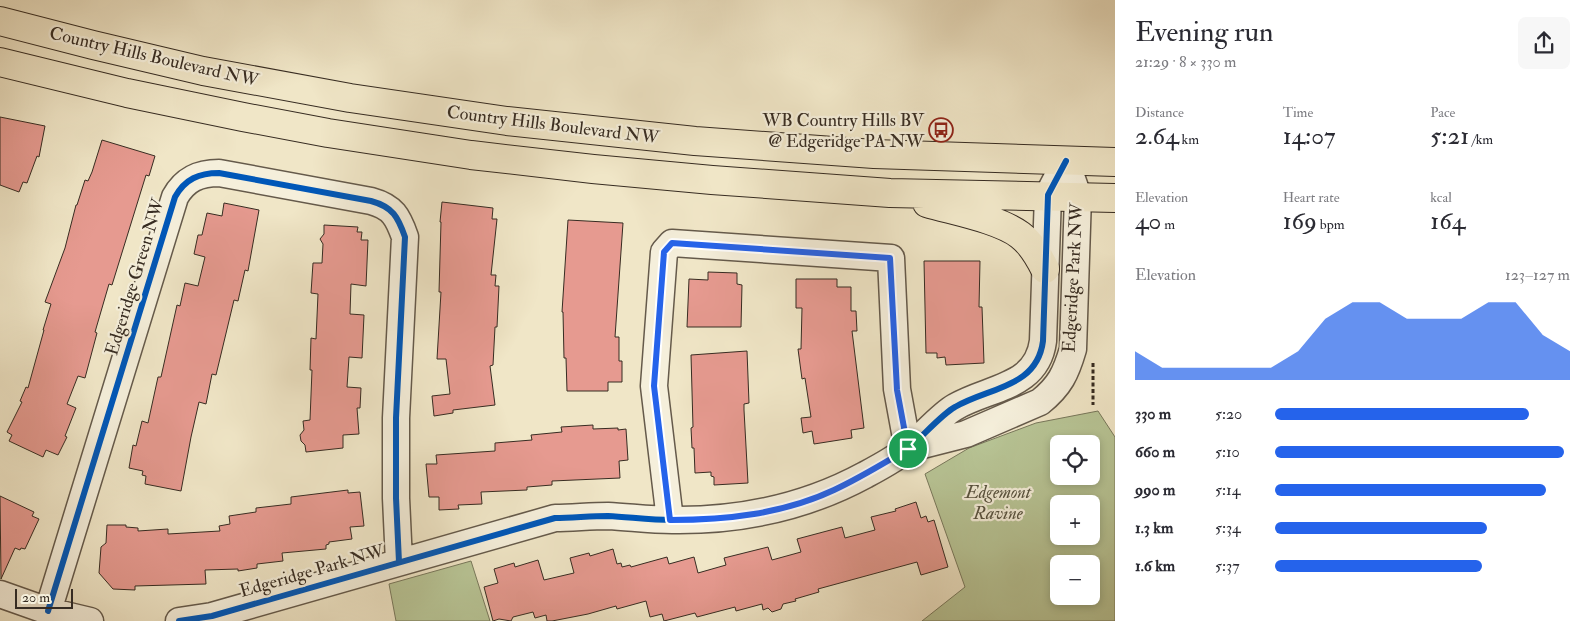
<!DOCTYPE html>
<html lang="en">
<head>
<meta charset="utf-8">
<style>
	:root { --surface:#fff; --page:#f7f7f7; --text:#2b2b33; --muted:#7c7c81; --accent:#2563eb }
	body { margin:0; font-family:"IM FELL Double Pica",serif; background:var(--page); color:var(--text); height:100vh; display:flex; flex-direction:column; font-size:19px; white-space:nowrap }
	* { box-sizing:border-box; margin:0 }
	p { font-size:16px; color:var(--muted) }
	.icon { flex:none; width:28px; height:28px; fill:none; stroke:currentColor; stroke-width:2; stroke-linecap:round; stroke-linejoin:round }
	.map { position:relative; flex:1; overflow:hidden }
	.sheet { display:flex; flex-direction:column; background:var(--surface); width:475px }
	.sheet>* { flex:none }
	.controls { position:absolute; left:1050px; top:435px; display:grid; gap:10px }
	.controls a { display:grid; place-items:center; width:50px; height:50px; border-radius:8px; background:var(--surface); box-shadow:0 2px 8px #0003; font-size:25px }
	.scale { position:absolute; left:15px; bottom:12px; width:58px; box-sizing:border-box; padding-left:5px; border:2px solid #372c22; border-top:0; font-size:14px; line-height:18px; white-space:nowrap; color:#372c22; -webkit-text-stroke:4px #f5efdb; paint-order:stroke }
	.pin { position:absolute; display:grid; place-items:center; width:42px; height:42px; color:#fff; margin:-21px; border:2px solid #fff; border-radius:50%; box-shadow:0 1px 5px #0007 }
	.round { display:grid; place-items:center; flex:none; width:52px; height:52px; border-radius:8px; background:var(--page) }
	.summary { display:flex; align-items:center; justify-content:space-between; height:85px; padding:0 20px }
	h1 { font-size:28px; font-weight:600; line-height:38px }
	.metrics { display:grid; grid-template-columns:repeat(3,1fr); gap:8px; height:85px; padding:5px 20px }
	.metrics div { display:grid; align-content:center }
	.metrics b { font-size:25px; font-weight:600 }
	.metrics small { font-size:14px; font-weight:400 }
	.metrics p { font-size:14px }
	.chart { height:140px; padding:10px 20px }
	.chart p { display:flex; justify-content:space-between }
	.chart svg { width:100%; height:90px; margin-top:5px; fill:var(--accent); opacity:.7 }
	ul { padding:0 20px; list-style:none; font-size:16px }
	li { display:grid; grid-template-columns:80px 60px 1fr; align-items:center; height:38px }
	li i { height:12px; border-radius:6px; background:var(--accent) }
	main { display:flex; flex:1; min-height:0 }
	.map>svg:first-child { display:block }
	.green { fill:#b8c596; stroke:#78785c; fill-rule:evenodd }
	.building { fill:#e69a90; stroke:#372c22 }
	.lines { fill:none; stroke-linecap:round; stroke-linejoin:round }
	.minor-casing { stroke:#655a4b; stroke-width:29 }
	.major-casing { stroke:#372c22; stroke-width:30 }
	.path { stroke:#372c22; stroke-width:3; stroke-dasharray:4 2.5; stroke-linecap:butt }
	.minor { stroke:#f5efdb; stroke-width:26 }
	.major { stroke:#f0e6c7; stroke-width:28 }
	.cycleway-casing { stroke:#f5efdb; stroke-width:9 }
	.cycleway { stroke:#0057b8; stroke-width:6 }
	.route-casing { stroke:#fff; stroke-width:10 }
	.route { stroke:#2563eb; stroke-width:6 }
	.labels { text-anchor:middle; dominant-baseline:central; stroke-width:4.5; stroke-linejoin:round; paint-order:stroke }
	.street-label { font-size:18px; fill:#372c22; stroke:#f5efdb }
	.poi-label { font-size:18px; fill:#372c22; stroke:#f5efdb; text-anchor:end }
	.park-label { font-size:18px; font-style:italic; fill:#57523f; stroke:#f5efdb }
</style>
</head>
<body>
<main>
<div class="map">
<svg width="1115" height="621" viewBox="0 0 1115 621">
	<rect width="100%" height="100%" fill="#f0e6c7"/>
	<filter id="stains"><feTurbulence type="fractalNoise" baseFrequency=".004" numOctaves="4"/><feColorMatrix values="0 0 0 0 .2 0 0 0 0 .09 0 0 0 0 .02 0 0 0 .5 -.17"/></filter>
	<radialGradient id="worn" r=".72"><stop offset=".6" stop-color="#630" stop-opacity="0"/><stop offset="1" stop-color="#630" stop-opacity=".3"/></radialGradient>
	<path class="green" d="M 1098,411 L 1115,437 L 1115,621 L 922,621 L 965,587 L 925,474 L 969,448 L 1036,423 ZM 1059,444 L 1091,444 L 1091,476 L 1059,476 ZM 1059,504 L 1091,504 L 1091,536 L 1059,536 ZM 1059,564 L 1091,564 L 1091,596 L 1059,596 Z
		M 471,561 L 490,621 L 396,621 L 389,584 Z"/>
	<path class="building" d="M 0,117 L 45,126 L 39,157 L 37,156 L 27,183 L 23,182 L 19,192 L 0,185 Z
		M 102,140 L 155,156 L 149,176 L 146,175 L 112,285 L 109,284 L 95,332 L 97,333 L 85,378 L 78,376 L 67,404 L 76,408 L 65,436 L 67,437 L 58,455 L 46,450 L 43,457 L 9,441 L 12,435 L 7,432 L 22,402 L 20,401 L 26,387 L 28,388 L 44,330 L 43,330 L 51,304 L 45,302 L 65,248 L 76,205 L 77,205 L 85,180 L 88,181 L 92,172 Z
		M 442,202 L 493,208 L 492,219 L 497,219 L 491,275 L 496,275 L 495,286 L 499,286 L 497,327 L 495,327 L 493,365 L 490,366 L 495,405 L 453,410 L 453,413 L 434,416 L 432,396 L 450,394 L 446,359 L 437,359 L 441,292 L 439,292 L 441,222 L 440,222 Z
		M 224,203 L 259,210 L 248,271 L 245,270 L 238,301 L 234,300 L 216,375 L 212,374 L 206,404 L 199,402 L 191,437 L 181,491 L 145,484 L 146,476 L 142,475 L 143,471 L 129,468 L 133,445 L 136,446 L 142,421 L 148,423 L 158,377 L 161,377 L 177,305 L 180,306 L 185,283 L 198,286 L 205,257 L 194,254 L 198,235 L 202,235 L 207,213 L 222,216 Z
		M 568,220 L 623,223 L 615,337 L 619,337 L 619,361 L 622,361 L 622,382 L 608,382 L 608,391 L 567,391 L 566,358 L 564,358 L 563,312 L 562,312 Z
		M 324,225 L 358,227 L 357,232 L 362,232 L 361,240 L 368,240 L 366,286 L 351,284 L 350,314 L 364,315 L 362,358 L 349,357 L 347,387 L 361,388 L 360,408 L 357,408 L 359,434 L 343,435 L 343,448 L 306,452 L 305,445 L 301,441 L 300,435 L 304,430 L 303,421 L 310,420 L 312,370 L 310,370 L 311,338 L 316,339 L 318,294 L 311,293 L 313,263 L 322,263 L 323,244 L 320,239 L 324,234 Z
		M 924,261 L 980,261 L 979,307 L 982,307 L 984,363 L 946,365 L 945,357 L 937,358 L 937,353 L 926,353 Z
		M 708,272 L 737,273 L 737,284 L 742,285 L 741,327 L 687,327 L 689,279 L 708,280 Z
		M 796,279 L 837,279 L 837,287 L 851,287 L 851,311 L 856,311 L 857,331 L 852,331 L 864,428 L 851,430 L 852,438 L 814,444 L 812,431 L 803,433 L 801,418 L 811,417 L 805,378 L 802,379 L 798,349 L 801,349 L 802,308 L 796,308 Z
		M 747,351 L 749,403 L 744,404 L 744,410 L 748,483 L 714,485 L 714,477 L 711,476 L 711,472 L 695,473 L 694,448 L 692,448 L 691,428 L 693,427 L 691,355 Z
		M 593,425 L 593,429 L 618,428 L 618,430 L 626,429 L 628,460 L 619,461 L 620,478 L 552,481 L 552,485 L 527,487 L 527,490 L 481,492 L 482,504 L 458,505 L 459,509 L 439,510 L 439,497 L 429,497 L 426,464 L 437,464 L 436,455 L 495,451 L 495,443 L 532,440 L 531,435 L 562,432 L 561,427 Z
		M 348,490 L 348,493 L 360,492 L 364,526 L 350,527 L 352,539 L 329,542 L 329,544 L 326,545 L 326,549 L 282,553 L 283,561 L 257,564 L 257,568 L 238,571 L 238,569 L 205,570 L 206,584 L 135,586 L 135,590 L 113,589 L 99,573 L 101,547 L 106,543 L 107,525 L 126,525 L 126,527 L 138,528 L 138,531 L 168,529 L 168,534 L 220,531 L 219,526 L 230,524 L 229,516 L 256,512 L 256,508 L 291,504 L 291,497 Z
		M 0,496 L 34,512 L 32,516 L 39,519 L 25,549 L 21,548 L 20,550 L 15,548 L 1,579 Z
		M 916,502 L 921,518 L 926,516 L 928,522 L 934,520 L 948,567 L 921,575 L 917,562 L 818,589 L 819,592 L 795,599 L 796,601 L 783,604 L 781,609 L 772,612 L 768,608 L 763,610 L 762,604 L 736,611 L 735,607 L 697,617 L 695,613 L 664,621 L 662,614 L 650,617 L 646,601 L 617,609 L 616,606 L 588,614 L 552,621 L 547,621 L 546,615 L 535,618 L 533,612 L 513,617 L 511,621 L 499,619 L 493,621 L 484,587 L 498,583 L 494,569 L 514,563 L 515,567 L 538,560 L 544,580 L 574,573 L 570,558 L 589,553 L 590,556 L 613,549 L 617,564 L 621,563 L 622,567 L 630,565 L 631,567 L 667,557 L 669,564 L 694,557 L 698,573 L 726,565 L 724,558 L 768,547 L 772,560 L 801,552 L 797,539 L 842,527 L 845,538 L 875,530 L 871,517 L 896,511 L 895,509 Z"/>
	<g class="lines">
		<g class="minor-casing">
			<path id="minor" d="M 911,448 L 966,434 L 1040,402 C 1060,386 1066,373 1073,349 L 1078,196 L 1071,176
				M 670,520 L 654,386 L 664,252 L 672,243 L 891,258 L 897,389 L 908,449
				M 0,594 L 48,611 L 90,621
				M 48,611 L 175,197 C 185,179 199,173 219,173 L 371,201 C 393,207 398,217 405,237 L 396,418 L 396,498 L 399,562
				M 179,621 L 212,616 L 555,518 C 572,518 590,516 608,516 C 629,517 650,520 672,520 C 741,521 804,508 865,475 C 880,467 897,458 910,447 C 923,436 942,414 955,407 C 989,387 1037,388 1043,341 L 1048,195 L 1066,161"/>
		</g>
		<g class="major-casing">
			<path id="major" d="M 0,21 L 93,45 L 203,71 L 350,98 L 507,121 L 695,141 L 874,154 L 1115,162
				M 0,62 L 127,93 L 243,117 L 328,133 L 471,155 L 593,169 L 712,180 L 890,193 L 1115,198
				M 927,203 C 954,211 999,219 1020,235 C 1032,244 1039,257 1045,269"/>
		</g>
		<path class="path" d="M 1093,363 L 1093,405"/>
		<use href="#minor" class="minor"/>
		<use href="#major" class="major"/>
		<g class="cycleway-casing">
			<path id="cycleway" d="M 48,611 L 175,197 C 185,179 199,173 219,173 L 371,201 C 393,207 398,217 405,237 L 396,418 L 396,498 L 399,562
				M 179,621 L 212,616 L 555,518 C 572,518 590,516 608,516 C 629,517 650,520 672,520 C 741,521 804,508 865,475 C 880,467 897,458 910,447 C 923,436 942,414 955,407 C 989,387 1037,388 1043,341 L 1048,195 L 1066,161"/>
		</g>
		<use href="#cycleway" class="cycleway"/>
	</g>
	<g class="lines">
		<g class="route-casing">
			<path id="route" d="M 672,243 L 890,258 L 897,390 L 908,449 C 884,463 860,478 834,490 C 783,514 726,520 670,520 L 654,386 L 664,252 Z"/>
		</g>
		<use href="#route" class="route"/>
	</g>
	<defs>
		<g id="bus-ring" transform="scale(1.25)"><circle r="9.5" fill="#f5efdb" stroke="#8f2418" stroke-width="1.5"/><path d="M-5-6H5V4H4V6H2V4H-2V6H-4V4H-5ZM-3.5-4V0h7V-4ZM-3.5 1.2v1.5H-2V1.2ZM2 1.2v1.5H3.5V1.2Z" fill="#8f2418"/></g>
	</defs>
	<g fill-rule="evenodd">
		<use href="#bus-ring" x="941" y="130"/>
	</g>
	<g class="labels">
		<g class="street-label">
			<text transform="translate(154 57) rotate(13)">Country Hills Boulevard NW</text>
			<text transform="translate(553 125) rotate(7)">Country Hills Boulevard NW</text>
			<text transform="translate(135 277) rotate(-73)">Edgeridge Green NW</text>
			<text transform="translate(1073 278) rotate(-87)">Edgeridge Park NW</text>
			<text transform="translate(312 571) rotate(-16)">Edgeridge Park NW</text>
		</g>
		<g class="poi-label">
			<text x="924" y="120">WB Country Hills BV<tspan x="924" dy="21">@ Edgeridge PA NW</tspan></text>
		</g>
		<g class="park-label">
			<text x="998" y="492">Edgemont<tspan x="998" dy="21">Ravine</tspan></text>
		</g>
	</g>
	<rect width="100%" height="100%" filter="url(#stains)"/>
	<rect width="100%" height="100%" fill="url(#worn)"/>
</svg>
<div class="controls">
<a><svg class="icon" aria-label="locate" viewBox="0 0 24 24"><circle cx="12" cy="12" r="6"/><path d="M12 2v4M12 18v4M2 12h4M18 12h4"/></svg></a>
<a>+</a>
<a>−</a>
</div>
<div class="scale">20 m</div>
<div class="pin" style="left:908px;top:449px;background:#1e9e55"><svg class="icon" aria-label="arrive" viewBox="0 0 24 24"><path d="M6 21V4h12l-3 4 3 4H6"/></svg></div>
</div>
<section class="sheet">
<div class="summary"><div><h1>Evening run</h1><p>21:29 · 8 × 330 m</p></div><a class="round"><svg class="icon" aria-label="share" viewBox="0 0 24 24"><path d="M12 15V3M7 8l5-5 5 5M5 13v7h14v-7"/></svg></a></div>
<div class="metrics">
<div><p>Distance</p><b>2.64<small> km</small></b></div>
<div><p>Time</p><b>14:07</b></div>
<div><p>Pace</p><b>5:21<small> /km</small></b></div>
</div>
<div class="metrics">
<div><p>Elevation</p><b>40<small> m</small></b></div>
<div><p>Heart rate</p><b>169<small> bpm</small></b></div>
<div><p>kcal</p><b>164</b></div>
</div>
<div class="chart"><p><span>Elevation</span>123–127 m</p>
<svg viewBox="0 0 160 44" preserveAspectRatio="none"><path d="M0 44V30L10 38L20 38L30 38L40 38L50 38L60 30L70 14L80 6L90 6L100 14L110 14L120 14L130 6L140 6L150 22L160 30V44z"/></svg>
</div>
<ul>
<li><b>330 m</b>5:20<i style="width:86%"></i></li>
<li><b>660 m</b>5:10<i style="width:98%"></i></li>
<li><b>990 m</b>5:14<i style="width:92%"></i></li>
<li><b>1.3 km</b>5:34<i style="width:72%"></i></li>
<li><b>1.6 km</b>5:37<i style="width:70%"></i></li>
</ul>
</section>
</main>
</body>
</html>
